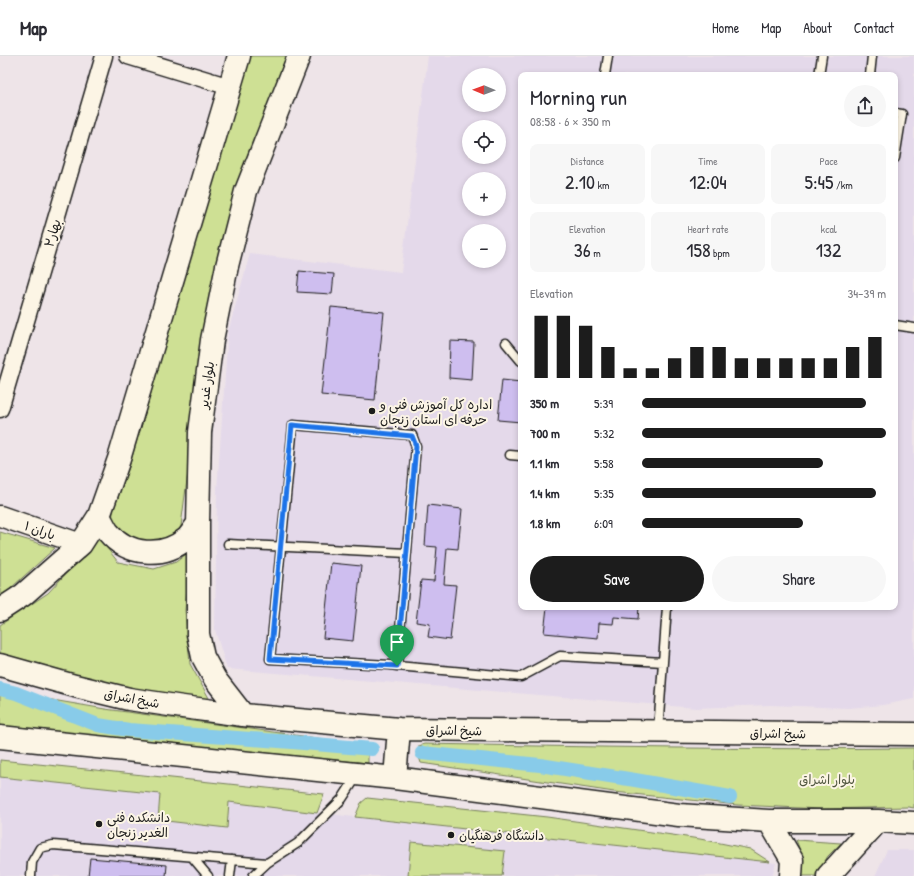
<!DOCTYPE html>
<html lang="en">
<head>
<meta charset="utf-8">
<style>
	:root { --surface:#fff; --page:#f7f7f7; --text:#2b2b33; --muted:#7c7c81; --line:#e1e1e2; --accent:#1c1c1c }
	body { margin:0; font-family:"Patrick Hand","Playpen Sans Arabic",sans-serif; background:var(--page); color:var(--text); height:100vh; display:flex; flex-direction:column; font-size:15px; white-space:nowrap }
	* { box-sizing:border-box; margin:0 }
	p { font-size:13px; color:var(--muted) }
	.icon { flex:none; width:22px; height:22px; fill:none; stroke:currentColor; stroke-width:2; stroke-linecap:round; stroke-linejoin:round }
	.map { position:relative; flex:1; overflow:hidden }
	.details { position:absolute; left:518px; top:16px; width:380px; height:538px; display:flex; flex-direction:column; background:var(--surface); border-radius:8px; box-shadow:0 2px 6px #0003 }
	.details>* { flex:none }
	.needle { width:26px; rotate:271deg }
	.fabs { position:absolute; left:462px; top:12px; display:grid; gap:8px }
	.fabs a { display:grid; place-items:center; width:44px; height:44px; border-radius:50%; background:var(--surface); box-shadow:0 2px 6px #0003; font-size:20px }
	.pin { position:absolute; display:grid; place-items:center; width:34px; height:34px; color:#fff; margin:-41px -17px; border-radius:50% 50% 50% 0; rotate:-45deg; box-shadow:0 0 4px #0007 }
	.pin .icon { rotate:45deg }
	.round { display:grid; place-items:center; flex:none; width:42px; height:42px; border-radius:21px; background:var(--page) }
	.headline { display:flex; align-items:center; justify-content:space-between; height:68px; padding:0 12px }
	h1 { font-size:22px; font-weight:600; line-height:30px }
	.stats { display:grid; grid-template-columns:repeat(3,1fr); gap:6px; height:68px; padding:4px 12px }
	.stats div { display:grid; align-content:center; border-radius:8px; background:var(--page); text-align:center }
	.stats b { font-size:20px; font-weight:600 }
	.stats small { font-size:11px; font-weight:400 }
	.stats p { font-size:11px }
	.chart { height:112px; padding:8px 12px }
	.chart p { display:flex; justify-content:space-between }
	.chart svg { width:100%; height:72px; margin-top:4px; stroke:var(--accent); stroke-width:6 }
	.cta { display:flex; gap:8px; margin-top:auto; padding:8px 12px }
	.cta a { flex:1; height:46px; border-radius:24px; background:var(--accent); color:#fff; font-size:16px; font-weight:600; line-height:46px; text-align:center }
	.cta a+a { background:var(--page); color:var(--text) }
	ul { padding:0 12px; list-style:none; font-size:13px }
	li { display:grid; grid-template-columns:64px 48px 1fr; align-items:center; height:30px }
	li i { height:10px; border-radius:5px; background:var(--accent) }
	header { display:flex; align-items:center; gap:24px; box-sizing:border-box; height:56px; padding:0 20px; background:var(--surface); border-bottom:1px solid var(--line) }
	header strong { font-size:19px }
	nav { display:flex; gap:22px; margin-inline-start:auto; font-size:14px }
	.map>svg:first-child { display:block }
	.built { fill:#e4d9ea; fill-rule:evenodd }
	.green { fill:#cee094; stroke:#757e58 }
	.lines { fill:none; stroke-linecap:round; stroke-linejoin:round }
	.canal { stroke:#88cbe9; stroke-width:14 }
	.building { fill:#cebeef; stroke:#1c1c1c }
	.service-casing { stroke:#1c1c1c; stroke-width:11 }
	.minor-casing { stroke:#1c1c1c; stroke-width:19 }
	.tertiary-casing { stroke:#1c1c1c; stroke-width:23 }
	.secondary-casing { stroke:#1c1c1c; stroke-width:25 }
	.service { stroke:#fcf5e5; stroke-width:8 }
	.minor { stroke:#fcf5e5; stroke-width:16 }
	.tertiary { stroke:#fcf5e5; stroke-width:20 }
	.secondary { stroke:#fcf5e5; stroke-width:22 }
	.route-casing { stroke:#fff; stroke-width:8 }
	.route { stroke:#1a73e8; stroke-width:5 }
	.poi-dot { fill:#1c1c1c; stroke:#fcf5e5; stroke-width:1.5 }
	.labels { text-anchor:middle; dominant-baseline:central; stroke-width:4; stroke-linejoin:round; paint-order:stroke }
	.street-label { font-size:13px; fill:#1c1c1c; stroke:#fcf5e5 }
	.poi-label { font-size:13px; fill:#1c1c1c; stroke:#fcf5e5; text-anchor:start }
	.park-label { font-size:13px; fill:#515740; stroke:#fcf5e5 }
</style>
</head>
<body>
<header>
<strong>Map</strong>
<nav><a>Home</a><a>Map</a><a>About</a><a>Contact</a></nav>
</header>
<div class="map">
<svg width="914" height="820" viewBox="0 0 914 820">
	<rect width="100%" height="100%" fill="#eee4e8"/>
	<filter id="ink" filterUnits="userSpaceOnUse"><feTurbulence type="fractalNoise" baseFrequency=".025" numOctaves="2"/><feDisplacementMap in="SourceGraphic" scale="8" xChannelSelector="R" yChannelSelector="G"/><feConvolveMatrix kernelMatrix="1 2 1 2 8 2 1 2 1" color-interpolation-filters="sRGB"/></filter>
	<g filter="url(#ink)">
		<path class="built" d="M 428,0 L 914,0 L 914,643 L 883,649 L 849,652 L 770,649 L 696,652 L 227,613 L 215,574 L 217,434 L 228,276 L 250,198 L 401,216 ZM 469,19 L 499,19 L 499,49 L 469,49 ZM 521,19 L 895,19 L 895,551 L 521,551 ZM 469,71 L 499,71 L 499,101 L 469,101 ZM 469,123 L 499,123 L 499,153 L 469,153 ZM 469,175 L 499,175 L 499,205 L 469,205 Z
			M 0,721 L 161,738 L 227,772 L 229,746 L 388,765 L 776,807 L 772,820 L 0,820 Z
			M 887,794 L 914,794 L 914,820 L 875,820 Z"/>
		<path class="green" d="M 250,0 L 288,0 L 201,316 L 181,470 L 176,480 L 146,493 L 112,468 L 113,455 L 130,408 Z
			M 0,476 L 55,492 L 0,542 Z
			M 99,482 L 118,506 L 154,513 L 176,506 L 190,495 L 185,554 L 190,608 L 214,651 L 0,604 L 0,569 L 48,537 Z
			M 0,635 L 105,653 L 368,689 L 368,707 L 125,685 L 0,670 Z
			M 424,688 C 588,691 751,694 914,692 L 914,752 L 908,751 L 821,753 L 738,749 L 614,736 L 421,707 L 419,701 L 419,690 Z
			M 0,704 L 324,738 L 317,757 L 229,746 L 227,772 L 158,764 L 160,738 L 0,721 Z
			M 367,742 L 547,761 L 700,783 L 750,793 L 770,806 L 355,761 L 361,747 Z
			M 796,784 L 841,787 L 828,800 L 816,820 L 802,820 C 804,807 801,796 796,784 Z
			M 411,786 L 505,795 L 502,820 L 408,820 Z"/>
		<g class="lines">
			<path class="canal" d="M 0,633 L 16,637 L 98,669 L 129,674 L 292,686 L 372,693
				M 422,697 L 540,709 L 635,724 L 730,741"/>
		</g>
		<path class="building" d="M 299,215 L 334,218 L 332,238 L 297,236 Z
			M 331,251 L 384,256 L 375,344 L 321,339 Z
			M 450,285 L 474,286 L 472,324 L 449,322 Z
			M 502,324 L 521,326 L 521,366 L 498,364 Z
			M 428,449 L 462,453 L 458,493 L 447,492 L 444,528 L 456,529 L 450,584 L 428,581 L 430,568 L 416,566 L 421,524 L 434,525 L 437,491 L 425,490 Z
			M 331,507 L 361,510 L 353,585 L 323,582 Z
			M 547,551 L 639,551 L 638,563 L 614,561 L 613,568 L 599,567 L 598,582 L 544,577 Z
			M 90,802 L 167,809 L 166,820 L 88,820 Z"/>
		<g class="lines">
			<g class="service-casing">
				<path id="service" d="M 605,19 L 608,0
					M 819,19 L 822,0
					M 870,19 L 872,0
					M 895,57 L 902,58 L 895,102
					M 895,269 L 914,272
					M 506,287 L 521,305
					M 510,399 L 521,400
					M 228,488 L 407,497
					M 397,610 L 416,390 L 412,379 L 293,369 L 270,603 L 390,609 L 397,610 L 521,621 L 560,600 L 663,606
					M 658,675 L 667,551
					M 192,801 L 208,820
					M 31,820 L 32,806 L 40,792 L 53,789 L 267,807 L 298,787 L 342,743 L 357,720
					M 230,820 L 232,804
					M 253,820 L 267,807"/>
			</g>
			<g class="minor-casing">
				<path id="minor" d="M 128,0 L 230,31
					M 0,353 L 104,0"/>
			</g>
			<g class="tertiary-casing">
				<path id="tertiary" d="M 0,460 L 81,488"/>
			</g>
			<g class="secondary-casing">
				<path id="secondary" d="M 99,460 C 102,465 105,472 108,476 C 128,500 163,502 186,483 C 191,479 194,472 198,468
					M 0,554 L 23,539 L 81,488 L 99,460 L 119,403 L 239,0
					M 0,609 L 75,630 L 129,643 L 183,651 L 243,659 L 399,673 L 914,678
					M 243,659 L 215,623 L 203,601 L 198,578 L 198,468 L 200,376 L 212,284 L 227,210 L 246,135 L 299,0
					M 0,681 L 395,722 L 679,759 L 769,765 L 878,765 L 914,767
					M 395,722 L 399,673
					M 769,765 L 792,804 L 791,820
					M 828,820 L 878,765"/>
			</g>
			<use href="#service" class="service"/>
			<use href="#minor" class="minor"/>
			<use href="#tertiary" class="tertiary"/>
			<use href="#secondary" class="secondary"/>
		</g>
	</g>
	<g class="lines" filter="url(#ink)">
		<g class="route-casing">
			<path id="route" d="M 292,369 L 412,380 L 416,390 L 397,610 L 270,603 Z"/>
		</g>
		<use href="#route" class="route"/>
	</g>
	<g class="poi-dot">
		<circle cx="372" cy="355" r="4"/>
		<circle cx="99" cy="768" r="4"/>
		<circle cx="451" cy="779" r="4"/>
	</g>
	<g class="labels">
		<g class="street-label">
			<text transform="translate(52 177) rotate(-74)">بهار۲</text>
			<text transform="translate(206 329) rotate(-82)">بلوار غدیر</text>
			<text transform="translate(40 474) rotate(19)">باران ۱</text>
			<text transform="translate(132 642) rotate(11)">شیخ اشراق</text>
			<text transform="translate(454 674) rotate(1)">شیخ اشراق</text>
			<text transform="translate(778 677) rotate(1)">شیخ اشراق</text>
		</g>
		<g class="poi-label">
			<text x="380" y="348">اداره کل آموزش فنی و<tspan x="380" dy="15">حرفه ای استان زنجان</tspan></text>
			<text x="107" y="761">دانشکده فنی<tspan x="107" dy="15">الغدیر زنجان</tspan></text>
			<text x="459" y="779">دانشگاه فرهنگیان</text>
		</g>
		<g class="park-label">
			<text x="827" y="723">بلوار اشراق</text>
		</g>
	</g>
</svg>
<div class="fabs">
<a><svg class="needle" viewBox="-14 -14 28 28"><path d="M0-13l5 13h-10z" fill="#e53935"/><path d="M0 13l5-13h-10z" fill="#7c7c81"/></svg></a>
<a><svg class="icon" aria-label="locate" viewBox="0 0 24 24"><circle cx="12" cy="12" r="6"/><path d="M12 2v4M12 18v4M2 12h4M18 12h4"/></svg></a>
<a>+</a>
<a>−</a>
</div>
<div class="pin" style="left:397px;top:610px;background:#1e9e55"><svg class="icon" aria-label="arrive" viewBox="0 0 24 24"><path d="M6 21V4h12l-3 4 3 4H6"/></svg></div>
<section class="details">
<div class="headline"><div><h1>Morning run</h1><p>08:58 · 6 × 350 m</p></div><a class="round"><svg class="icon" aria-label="share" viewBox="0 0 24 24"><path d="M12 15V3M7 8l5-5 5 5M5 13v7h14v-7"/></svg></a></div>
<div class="stats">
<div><p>Distance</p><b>2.10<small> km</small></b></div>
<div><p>Time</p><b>12:04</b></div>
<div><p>Pace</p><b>5:45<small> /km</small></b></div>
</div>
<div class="stats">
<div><p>Elevation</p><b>36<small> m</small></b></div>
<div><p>Heart rate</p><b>158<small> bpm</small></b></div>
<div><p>kcal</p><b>132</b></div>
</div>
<div class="chart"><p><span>Elevation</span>34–39 m</p>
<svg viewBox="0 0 160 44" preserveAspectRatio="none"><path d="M5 44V6M15 44V6M25 44V12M35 44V25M45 44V38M55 44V38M65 44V32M75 44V25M85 44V25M95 44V32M105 44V32M115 44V32M125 44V32M135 44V32M145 44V25M155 44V19"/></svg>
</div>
<ul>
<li><b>350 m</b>5:39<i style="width:92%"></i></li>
<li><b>700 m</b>5:32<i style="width:100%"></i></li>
<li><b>1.1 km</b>5:58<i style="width:74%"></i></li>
<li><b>1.4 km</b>5:35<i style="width:96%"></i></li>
<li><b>1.8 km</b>6:09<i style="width:66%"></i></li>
</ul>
<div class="cta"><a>Save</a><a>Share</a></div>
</section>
</div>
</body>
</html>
